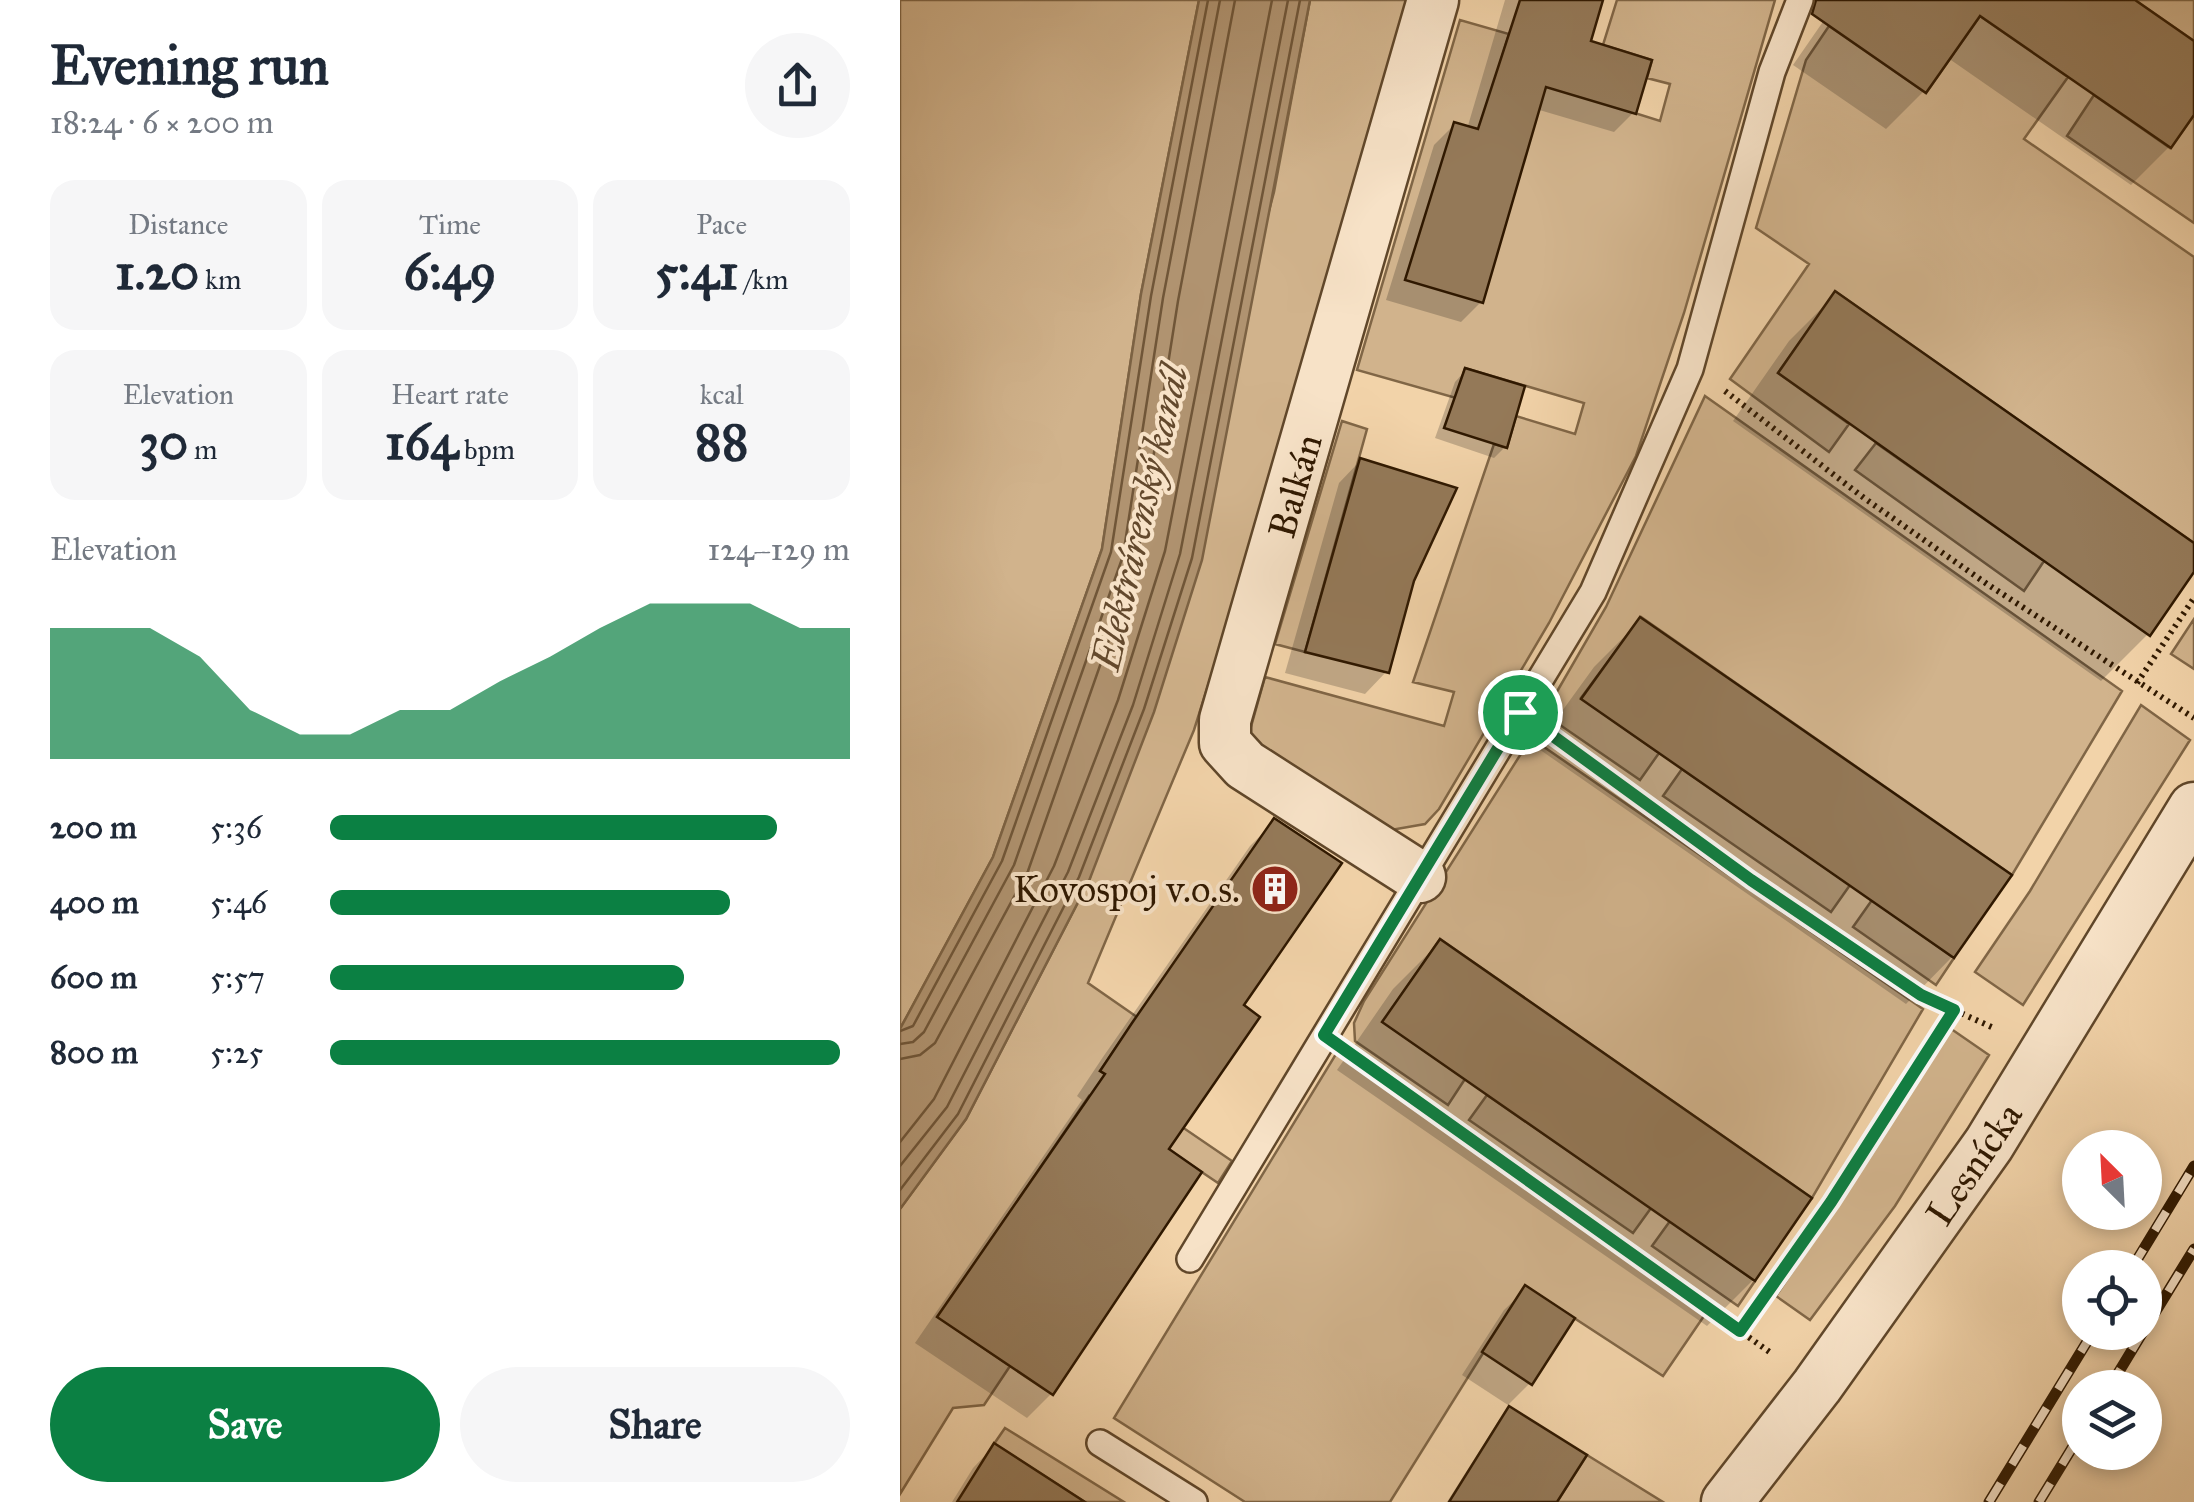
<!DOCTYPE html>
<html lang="en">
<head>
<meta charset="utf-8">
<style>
	:root { --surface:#fff; --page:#f6f6f7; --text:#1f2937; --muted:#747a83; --accent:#0b8043 }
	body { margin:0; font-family:"IM FELL Great Primer",serif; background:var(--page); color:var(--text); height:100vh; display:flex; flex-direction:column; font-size:38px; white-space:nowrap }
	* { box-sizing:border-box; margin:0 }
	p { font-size:32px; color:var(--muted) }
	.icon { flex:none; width:55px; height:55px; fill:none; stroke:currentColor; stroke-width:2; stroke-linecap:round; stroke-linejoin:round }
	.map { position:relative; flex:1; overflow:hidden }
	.sheet { display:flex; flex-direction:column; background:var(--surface); width:900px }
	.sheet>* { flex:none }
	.needle { width:65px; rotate:336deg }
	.tools { position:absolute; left:1162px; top:1130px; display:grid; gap:20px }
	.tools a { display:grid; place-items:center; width:100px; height:100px; border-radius:50%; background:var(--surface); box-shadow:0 5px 15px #0003; font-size:50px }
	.pin { position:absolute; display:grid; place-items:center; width:85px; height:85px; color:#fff; margin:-42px; border:5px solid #fff; border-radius:50%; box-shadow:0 2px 10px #0007 }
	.round { display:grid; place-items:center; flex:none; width:105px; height:105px; border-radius:52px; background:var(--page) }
	.head { display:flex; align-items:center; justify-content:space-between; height:170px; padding:0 50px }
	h1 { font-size:55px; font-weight:700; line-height:75px }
	.figures { display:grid; grid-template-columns:repeat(3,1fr); gap:15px; height:170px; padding:10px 50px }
	.figures div { display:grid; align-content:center; border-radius:25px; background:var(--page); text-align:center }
	.figures b { font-size:50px; font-weight:700 }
	.figures small { font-size:28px; font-weight:400 }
	.figures p { font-size:28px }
	.chart { height:280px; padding:20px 50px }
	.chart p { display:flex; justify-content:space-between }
	.chart svg { width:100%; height:180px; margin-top:10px; fill:var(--accent); opacity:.7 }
	.action { display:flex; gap:20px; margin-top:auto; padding:20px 50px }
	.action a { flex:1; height:115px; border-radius:60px; background:var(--accent); color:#fff; font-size:40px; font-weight:700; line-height:115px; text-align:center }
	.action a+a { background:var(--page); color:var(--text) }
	ul { padding:0 50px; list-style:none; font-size:32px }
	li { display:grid; grid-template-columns:160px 120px 1fr; align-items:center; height:75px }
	li i { height:25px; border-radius:12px; background:var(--accent) }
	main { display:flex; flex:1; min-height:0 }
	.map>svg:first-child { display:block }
	.green { fill:#d1b38c; stroke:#806646; stroke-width:2.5 }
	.water { fill:#b09370; stroke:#7c6243; stroke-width:2.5 }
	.shadow { fill:#0003 }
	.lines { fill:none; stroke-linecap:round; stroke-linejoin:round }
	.shore { stroke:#705638; stroke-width:2.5 }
	.building { fill:#947958; stroke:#2f1800; stroke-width:2.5 }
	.service-casing { stroke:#60472a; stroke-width:30 }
	.minor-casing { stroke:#60472a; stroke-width:55 }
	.path { stroke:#2f1800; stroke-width:6; stroke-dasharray:2.5 5; stroke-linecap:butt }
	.service { stroke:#f7e2c7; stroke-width:25 }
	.minor { stroke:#f7e2c7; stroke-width:50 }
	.rail-casing { stroke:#2f1800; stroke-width:11 }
	.rail { stroke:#f7e2c7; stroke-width:8; stroke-dasharray:22; stroke-linecap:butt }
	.route-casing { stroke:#fff; stroke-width:20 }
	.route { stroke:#0b8043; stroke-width:12 }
	.labels { text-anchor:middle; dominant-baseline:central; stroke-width:8; stroke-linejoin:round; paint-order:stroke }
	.street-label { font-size:38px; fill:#2f1800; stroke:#f7e2c7 }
	.poi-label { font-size:38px; fill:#2f1800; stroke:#f7e2c7; text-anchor:end }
	.water-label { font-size:40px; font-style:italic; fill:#63492d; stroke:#f7e2c7 }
</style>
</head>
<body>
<main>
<section class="sheet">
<div class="head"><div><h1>Evening run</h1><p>18:24 · 6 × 200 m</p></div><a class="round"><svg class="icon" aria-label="share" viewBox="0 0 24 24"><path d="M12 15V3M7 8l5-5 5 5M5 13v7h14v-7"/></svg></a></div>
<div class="figures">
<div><p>Distance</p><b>1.20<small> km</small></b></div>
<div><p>Time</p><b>6:49</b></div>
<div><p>Pace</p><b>5:41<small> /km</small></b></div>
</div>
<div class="figures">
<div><p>Elevation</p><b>30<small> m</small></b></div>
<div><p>Heart rate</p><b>164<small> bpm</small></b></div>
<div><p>kcal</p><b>88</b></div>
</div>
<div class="chart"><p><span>Elevation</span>124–129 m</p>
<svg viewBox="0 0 160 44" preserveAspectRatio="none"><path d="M0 44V12L10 12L20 12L30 19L40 32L50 38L60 38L70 32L80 32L90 25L100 19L110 12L120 6L130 6L140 6L150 12L160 12V44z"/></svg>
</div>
<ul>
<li><b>200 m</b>5:36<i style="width:86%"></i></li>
<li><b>400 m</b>5:46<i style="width:77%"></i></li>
<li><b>600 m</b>5:57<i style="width:68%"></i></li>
<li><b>800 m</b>5:25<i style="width:98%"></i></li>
</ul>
<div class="action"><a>Save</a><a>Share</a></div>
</section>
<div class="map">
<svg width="1294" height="1502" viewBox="0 0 1294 1502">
	<rect width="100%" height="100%" fill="#f2d3a9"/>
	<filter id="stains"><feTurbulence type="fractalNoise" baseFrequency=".002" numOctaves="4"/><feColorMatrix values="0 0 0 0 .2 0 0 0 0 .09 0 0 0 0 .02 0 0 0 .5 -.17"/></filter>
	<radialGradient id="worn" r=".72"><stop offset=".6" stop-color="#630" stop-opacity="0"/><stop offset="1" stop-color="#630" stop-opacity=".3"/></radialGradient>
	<path class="green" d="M 0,0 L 299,0 L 241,294 L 202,549 L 93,857 L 0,1029 Z
		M 410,0 L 508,0 L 384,445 L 294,730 L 188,983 L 237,1017 L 200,1071 L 332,1161 L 318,1183 L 189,1096 L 38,1317 L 110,1366 L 84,1405 L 53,1408 L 0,1494 L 0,1209 L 66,1119 L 189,881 L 374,192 Z
		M 717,0 L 875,0 L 784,313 L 736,456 L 649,623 L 539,809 L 525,824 L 491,830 L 347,741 L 365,677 L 544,726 L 554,692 L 513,682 L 594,444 L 607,448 L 616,416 L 675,434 L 684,403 L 565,368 L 556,398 L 457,370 L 560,20 L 609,34 L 598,70 L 760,121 L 770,84 L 747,78 L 752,60 L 703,45 Z
		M 1235,0 L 1294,0 L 1294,41 Z
		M 1080,16 L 1168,77 L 1124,139 L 1294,257 L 1294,543 L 936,292 L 878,373 L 949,424 L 929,452 L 830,379 L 909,264 L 856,228 L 906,60 L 929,26 L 1026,93 Z
		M 1194,95 L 1270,148 L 1294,115 L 1294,223 L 1167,136 Z
		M 805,396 L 1222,691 L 1112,875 L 741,617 L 681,698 L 759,753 L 740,780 L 644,714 L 706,607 Z
		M 442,421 L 467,429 L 405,652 L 375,644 Z
		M 976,443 L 1144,561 L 1124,591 L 955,470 Z
		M 1294,619 L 1294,669 L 1271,654 Z
		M 1241,705 L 1290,740 L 1123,1005 L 1075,972 L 1130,891 Z
		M 631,738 L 1023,1009 L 912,1198 L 540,939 L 483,1022 L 565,1079 L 548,1105 L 455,1041 L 454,1023 L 464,1001 Z
		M 782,769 L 950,885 L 931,912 L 763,796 Z
		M 972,900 L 1054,958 L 1036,985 L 953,927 Z
		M 1044,1024 L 1089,1055 L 995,1206 L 910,1320 L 876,1296 L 932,1213 Z
		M 436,1054 L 806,1313 L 763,1376 L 625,1286 L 490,1502 L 345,1502 L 214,1418 Z
		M 587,1095 L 751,1208 L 733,1233 L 569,1120 Z
		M 770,1221 L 855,1281 L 838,1306 L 752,1246 Z
		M 105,1428 L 224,1502 L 185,1502 L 94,1444 Z
		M 687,1455 L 763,1502 L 657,1502 Z"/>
	<path class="water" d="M 299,0 L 410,0 L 302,560 L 254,712 L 189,881 L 66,1119 L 0,1209 L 0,1029 L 93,857 L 202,549 L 241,294 Z"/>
	<path class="shadow" d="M 605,0 L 683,0 L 688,42 L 734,112 L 714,132 L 636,109 L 581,302 L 561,322 L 486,300 L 534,145 L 554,125 L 567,129 Z
		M 938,0 L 1231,0 L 1294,44 L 1294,110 L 1269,147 L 1231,185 L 1048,58 L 1024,91 L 986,129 L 893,65 Z
		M 936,294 L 1294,546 L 1294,568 L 1248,634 L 1201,681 L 833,421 L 889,341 Z
		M 565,371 L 605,447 L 594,458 L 535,438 L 555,382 Z
		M 460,461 L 511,580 L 486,672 L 465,694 L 385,673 L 439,483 Z
		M 741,620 L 1052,957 L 1006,1004 L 636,747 L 694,667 Z
		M 375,821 L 341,1006 L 265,1150 L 151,1394 L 127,1418 L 15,1343 L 182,1100 L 177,1096 L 203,1057 L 350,846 Z
		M 540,942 L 854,1279 L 807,1326 L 437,1070 L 493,989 Z
		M 626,1289 L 630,1383 L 608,1405 L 562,1375 L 604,1310 Z
		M 609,1409 L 655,1502 L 547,1502 L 599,1420 Z
		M 94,1446 L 183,1502 L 52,1502 L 73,1468 Z"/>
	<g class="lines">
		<path class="shore" d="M 0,1031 L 13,1026 L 102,861 L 211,552 L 251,296 L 308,0
			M 0,1044 L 13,1042 L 24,1032 L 114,865 L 223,556 L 263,298 L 320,0
			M 0,1059 L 20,1055 L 35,1043 L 128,871 L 237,560 L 278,301 L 335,0
			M 0,1142 L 34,1099 L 154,866 L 218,700 L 265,551 L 372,0
			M 0,1166 L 47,1107 L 168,872 L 233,705 L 280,554 L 388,0
			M 0,1190 L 58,1114 L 179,877 L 244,709 L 292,558 L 400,0"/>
	</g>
	<path class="building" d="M 620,0 L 703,0 L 691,41 L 752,60 L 736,114 L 646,87 L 583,303 L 505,280 L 554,122 L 578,129 Z
		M 916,0 L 1235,0 L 1294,41 L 1294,115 L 1271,148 L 1080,16 L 1026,93 L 912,14 Z
		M 935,291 L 1294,543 L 1294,572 L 1250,636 L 878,373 Z
		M 565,368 L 625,386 L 607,448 L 544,428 Z
		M 460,458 L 557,488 L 514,581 L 489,673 L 405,652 Z
		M 740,617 L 1112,875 L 1054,958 L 681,699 Z
		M 374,818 L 442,863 L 344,1005 L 360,1017 L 269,1149 L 302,1172 L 153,1395 L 37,1317 L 205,1074 L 200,1071 L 232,1023 Z
		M 540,939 L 912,1198 L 855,1281 L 482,1022 Z
		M 625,1285 L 675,1318 L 632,1385 L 582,1352 Z
		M 609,1406 L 687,1455 L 657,1502 L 549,1502 Z
		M 94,1443 L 185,1502 L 57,1502 Z"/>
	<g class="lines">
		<g class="service-casing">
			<path id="service" d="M 290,1259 L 693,592 L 790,369 L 872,72 L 900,0
				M 200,1443 L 294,1502"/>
		</g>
		<g class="minor-casing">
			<path id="minor" d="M 520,877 L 345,765 L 325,743 L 325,720 L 533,0
				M 827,1502 L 917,1386 L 1089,1144 L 1294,808"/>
		</g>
		<path class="path" d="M 825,391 L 964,498 L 1087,584 L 1294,718
			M 1237,683 L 1294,598
			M 653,736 L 851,880 L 1021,995 L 1096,1029
			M 457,1060 L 871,1353
			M 840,1331 L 931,1202 L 1054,1009"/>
		<use href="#service" class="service"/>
		<use href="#minor" class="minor"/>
		<g class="rail-casing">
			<path id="rail" d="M 1232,1268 L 1294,1166
				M 1245,1329 L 1294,1249
				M 1209,1388 L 1243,1332
				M 1089,1502 L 1193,1332
				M 1139,1502 L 1180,1435"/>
		</g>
		<use href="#rail" class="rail"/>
	</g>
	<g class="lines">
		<g class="route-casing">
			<path id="route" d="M 620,712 L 851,880 L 1021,995 L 1054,1010 L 931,1202 L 840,1331 L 424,1035 Z"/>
		</g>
		<use href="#route" class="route"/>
	</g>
	<defs>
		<g id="building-disc" transform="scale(2.5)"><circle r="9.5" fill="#8f2418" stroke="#f7e2c7"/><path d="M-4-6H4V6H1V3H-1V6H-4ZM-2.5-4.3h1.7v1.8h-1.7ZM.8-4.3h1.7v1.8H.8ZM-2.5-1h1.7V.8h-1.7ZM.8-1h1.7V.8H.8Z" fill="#fff"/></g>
	</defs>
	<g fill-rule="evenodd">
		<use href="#building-disc" x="375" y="889"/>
	</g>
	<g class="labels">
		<g class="street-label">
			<text transform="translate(395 486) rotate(-74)">Balkán</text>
			<text transform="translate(1074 1164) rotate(-56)">Lesnícka</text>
		</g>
		<g class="poi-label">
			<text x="340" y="889">Kovospoj v.o.s.</text>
		</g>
		<g class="water-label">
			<text transform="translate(240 518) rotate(-77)">Elektrárenský kanál</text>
		</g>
	</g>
	<rect width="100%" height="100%" filter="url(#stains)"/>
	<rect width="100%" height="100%" fill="url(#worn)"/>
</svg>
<div class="tools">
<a><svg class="needle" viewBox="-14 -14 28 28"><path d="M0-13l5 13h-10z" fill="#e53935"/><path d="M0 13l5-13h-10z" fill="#747a83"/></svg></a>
<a><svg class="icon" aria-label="locate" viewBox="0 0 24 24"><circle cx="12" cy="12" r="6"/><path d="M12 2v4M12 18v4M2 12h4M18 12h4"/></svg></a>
<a><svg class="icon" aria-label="layers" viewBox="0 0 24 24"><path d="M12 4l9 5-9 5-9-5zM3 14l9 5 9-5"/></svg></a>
</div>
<div class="pin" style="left:620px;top:712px;background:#1e9e55"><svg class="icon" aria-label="arrive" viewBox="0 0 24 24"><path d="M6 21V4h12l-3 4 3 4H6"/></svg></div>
</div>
</main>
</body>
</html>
